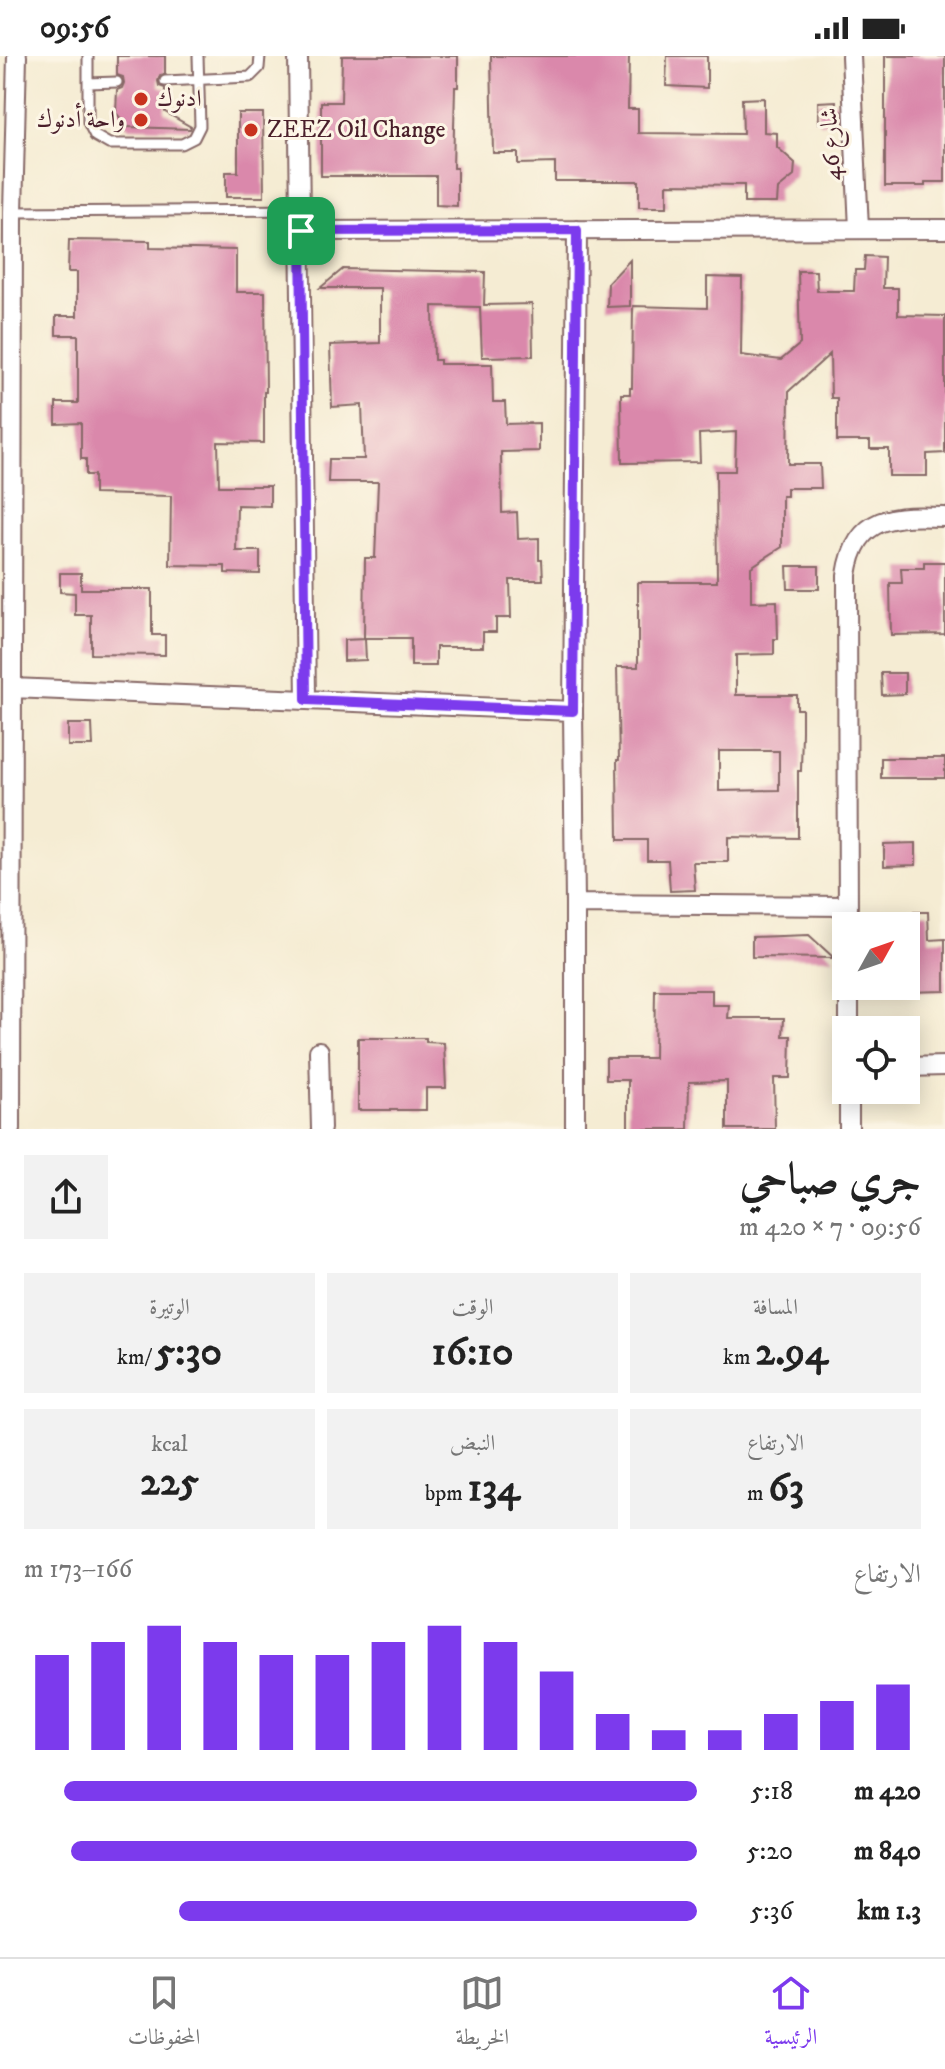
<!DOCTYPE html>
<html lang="ar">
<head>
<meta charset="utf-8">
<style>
	:root { --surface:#fff; --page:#f2f2f2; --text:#222; --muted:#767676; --line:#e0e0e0; --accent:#7c3aed }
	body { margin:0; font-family:"IM FELL DW Pica",Amiri,serif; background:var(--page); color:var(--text); direction:rtl; height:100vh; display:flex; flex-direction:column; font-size:30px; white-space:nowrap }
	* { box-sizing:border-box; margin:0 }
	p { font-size:26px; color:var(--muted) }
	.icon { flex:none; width:44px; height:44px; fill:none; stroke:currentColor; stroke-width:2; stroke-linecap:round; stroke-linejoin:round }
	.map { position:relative; height:1073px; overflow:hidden; direction:ltr }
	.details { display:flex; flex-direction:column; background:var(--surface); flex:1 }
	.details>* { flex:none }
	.needle { width:52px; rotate:50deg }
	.buttons { position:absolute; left:832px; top:856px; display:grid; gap:16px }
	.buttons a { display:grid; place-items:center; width:88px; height:88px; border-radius:0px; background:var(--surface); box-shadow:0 4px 20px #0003; font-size:40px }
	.pin { position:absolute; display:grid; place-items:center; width:68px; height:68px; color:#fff; margin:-34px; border-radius:16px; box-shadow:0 4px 12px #0006 }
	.round { display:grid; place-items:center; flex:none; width:84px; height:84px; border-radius:0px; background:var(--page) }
	.summary { display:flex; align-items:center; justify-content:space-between; height:136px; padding:0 24px }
	h1 { font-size:44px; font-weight:700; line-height:60px }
	.metrics { display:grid; grid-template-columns:repeat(3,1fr); gap:12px; height:136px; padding:8px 24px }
	.metrics div { display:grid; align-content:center; border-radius:0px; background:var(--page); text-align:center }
	.metrics b { font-size:40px; font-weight:700 }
	.metrics small { font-size:22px; font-weight:400 }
	.metrics p { font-size:22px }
	.chart { height:224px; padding:16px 24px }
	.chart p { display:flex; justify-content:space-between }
	.chart svg { width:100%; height:144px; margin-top:8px; stroke:var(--accent); stroke-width:6 }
	ul { padding:0 24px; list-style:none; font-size:26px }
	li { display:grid; grid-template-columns:128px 96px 1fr; align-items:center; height:60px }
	li i { height:20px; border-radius:10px; background:var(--accent) }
	.status { display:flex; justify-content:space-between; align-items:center; height:56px; padding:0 40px; background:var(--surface); direction:ltr }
	.status svg { height:22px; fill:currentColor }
	.menu { display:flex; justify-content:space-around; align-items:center; height:112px; border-top:2px solid var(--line); background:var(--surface); font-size:22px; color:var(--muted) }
	.menu a { display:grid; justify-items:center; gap:4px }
	.menu .on { color:var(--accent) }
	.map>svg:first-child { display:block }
	.building { fill:#da88ab; fill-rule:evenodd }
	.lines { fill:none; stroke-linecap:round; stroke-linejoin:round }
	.service-casing { stroke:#866766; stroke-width:13 }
	.minor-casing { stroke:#866766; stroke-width:22 }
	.service { stroke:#fff; stroke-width:9 }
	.minor { stroke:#fff; stroke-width:18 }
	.route-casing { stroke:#fff; stroke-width:16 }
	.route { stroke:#7c3aed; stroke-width:10 }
	.poi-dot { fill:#c8321e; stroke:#fcf5e5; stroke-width:3 }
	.labels { text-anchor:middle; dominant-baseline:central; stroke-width:6; stroke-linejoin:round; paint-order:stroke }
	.poi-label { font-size:24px; fill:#4a1f2b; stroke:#fcf5e5; text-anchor:start }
	.street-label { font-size:24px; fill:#4a1f2b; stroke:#fcf5e5 }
</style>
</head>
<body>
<div class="status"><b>09:56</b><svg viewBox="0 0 49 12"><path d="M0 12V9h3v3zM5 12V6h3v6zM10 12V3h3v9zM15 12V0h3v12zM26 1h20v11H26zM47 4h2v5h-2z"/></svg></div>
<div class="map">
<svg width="945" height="1073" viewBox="0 0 945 1073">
	<rect width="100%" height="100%" fill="#fcf5e5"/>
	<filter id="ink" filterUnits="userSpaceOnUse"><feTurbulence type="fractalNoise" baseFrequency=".0125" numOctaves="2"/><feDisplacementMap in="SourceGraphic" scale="16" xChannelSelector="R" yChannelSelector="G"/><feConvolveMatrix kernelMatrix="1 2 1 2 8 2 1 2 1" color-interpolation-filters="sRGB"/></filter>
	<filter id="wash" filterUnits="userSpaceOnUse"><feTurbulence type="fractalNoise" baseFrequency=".006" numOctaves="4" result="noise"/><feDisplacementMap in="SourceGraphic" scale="32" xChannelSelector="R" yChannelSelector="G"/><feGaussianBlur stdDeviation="1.8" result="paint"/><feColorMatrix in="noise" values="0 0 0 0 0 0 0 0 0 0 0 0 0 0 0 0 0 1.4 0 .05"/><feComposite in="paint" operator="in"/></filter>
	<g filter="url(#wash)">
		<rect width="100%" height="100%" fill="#f5ecd3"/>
		<g id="blocks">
			<path class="building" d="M 117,0 L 165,0 L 165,18 L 160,19 L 158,25 L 159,30 L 165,32 L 165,56 L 191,71 L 190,73 L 128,71 L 116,57 L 117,34 L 122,32 L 124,27 L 123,21 L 117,19 Z
				M 342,0 L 458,0 L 458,31 L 455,31 L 453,112 L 457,112 L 457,150 L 436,149 L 436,120 L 321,120 L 321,46 L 341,46 Z
				M 491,0 L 629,0 L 628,53 L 638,53 L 638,77 L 743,78 L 742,43 L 764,42 L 764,76 L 777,77 L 777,91 L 795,107 L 794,120 L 778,133 L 777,147 L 744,147 L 744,129 L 667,128 L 667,151 L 639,151 L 639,125 L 555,125 L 555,107 L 518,108 L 518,97 L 493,97 Z
				M 667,0 L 707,0 L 707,32 L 666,30 Z
				M 885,0 L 945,0 L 945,126 L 925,126 L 925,130 L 885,130 Z
				M 836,45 L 837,67 L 819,67 L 818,46 Z
				M 238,57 L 263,57 L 264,141 L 226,141 L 226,116 L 238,116 Z
				M 69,184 L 150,185 L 150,192 L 236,194 L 236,236 L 265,236 L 266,336 L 264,336 L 264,387 L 218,386 L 219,430 L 270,430 L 270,450 L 237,449 L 236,495 L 260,495 L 260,518 L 225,517 L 225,510 L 170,509 L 171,440 L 94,438 L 94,419 L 86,419 L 86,403 L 81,403 L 81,367 L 56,368 L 56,347 L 78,347 L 78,279 L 56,279 L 56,260 L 77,260 L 77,216 L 68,216 Z
				M 865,200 L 884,201 L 883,232 L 898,232 L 898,259 L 945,260 L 945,397 L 927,398 L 927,420 L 889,420 L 889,393 L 870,393 L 870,385 L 837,385 L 837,342 L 831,342 L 830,298 L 789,335 L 788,408 L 820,408 L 821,432 L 787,432 L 787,440 L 782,440 L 782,491 L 751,511 L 751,546 L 777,545 L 778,583 L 774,583 L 774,598 L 736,599 L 736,639 L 797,639 L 797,653 L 802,653 L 802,675 L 801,715 L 798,715 L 798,782 L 728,781 L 728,806 L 693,806 L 695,834 L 670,835 L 668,804 L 647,804 L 647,784 L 618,784 L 617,704 L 619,704 L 617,611 L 638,611 L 638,526 L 717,526 L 716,415 L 735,415 L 736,376 L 699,378 L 700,406 L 622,407 L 621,338 L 630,338 L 630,332 L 632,332 L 633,250 L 707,252 L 707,221 L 742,222 L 741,299 L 781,304 L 800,288 L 798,215 L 816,215 L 817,235 L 854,235 L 855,214 L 864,214 ZM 719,695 L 779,695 L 779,734 L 719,735 Z
				M 630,204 L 630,250 L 607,251 L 608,227 Z
				M 343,213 L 485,216 L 484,249 L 532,248 L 533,300 L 482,301 L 480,251 L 433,250 L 434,304 L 440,304 L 440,308 L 492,308 L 493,346 L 505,346 L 506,368 L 539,367 L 539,395 L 501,396 L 502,457 L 517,456 L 518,483 L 539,482 L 539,504 L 542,504 L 543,524 L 510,524 L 511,562 L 496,562 L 496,576 L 483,576 L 483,591 L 436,591 L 436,610 L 411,610 L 411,582 L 364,582 L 365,502 L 375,502 L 378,426 L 328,426 L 329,403 L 364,403 L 362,349 L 332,351 L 330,289 L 380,287 L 380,232 L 320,232 Z
				M 924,506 L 945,506 L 945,578 L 891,579 L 890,527 L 902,527 L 901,512 L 924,512 Z
				M 787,510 L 819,510 L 819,533 L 788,533 Z
				M 60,517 L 81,517 L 81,533 L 152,533 L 152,579 L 165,579 L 165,599 L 91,598 L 91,559 L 75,559 L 75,537 L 60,536 Z
				M 365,583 L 366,604 L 344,605 L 344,584 Z
				M 881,617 L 905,617 L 905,638 L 882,639 Z
				M 68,668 L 92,668 L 93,690 L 68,690 Z
				M 881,702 L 945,702 L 945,722 L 881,722 Z
				M 916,787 L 916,809 L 884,810 L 884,788 Z
				M 906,856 L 928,856 L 929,884 L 945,883 L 945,935 L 906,936 Z
				M 809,879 L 834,902 L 752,901 L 752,881 Z
				M 655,934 L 712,934 L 712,949 L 729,949 L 728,962 L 784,962 L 783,980 L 791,980 L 790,1022 L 774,1022 L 775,1073 L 727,1073 L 727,1025 L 689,1026 L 688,1073 L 628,1073 L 628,1024 L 606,1024 L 606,1002 L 654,1002 Z
				M 358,982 L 426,982 L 426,986 L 444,987 L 446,1032 L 426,1032 L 426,1054 L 358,1054 Z"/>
		</g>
	</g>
	<g filter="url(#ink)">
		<use href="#blocks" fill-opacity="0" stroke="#866766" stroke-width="2"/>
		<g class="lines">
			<g class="service-casing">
				<path id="service" d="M 88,0 L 88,66 L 95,80 L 109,88 L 182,88 L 194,82 L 200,70 L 198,0
					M 165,25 L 250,21 L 259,12 L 260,0
					M 88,27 L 117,26
					M 13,156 L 301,154"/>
			</g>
			<g class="minor-casing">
				<path id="minor" d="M 298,0 L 306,644
					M 851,0 L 859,173
					M 301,175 L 945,173
					M 12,632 L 573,655
					M 575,848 L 848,850
					M 848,870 L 847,519 C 856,458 894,459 945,461
					M 849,930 L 849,974
					M 319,995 L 321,1073
					M 906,1011 L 945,1010
					M 849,1034 L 849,1073
					M 11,1073 L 13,156 L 17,0
					M 575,1073 L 575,848 L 573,655 L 577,174"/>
			</g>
			<use href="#service" class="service"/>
			<use href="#minor" class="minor"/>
		</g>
	</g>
	<g class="lines" filter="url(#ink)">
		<g class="route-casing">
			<path id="route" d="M 577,174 L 573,655 L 306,644 L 301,175 Z"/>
		</g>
		<use href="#route" class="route"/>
	</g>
	<g class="poi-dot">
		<circle cx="141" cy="43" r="8"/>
		<circle cx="141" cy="64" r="8"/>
		<circle cx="251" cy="74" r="8"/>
	</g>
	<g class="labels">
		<g class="poi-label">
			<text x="157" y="43">ادنوك</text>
			<text x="125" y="64" text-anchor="end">واحة أدنوك</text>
			<text x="267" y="74">ZEEZ Oil Change</text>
		</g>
		<g class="street-label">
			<text transform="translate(831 88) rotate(-93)">شارع 46</text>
		</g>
	</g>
</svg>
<div class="buttons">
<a><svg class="needle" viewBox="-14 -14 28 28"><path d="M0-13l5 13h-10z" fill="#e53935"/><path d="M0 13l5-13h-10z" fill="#767676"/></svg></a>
<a><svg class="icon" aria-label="locate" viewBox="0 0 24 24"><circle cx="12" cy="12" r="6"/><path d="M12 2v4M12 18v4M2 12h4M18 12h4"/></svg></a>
</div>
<div class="pin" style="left:301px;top:175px;background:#1e9e55"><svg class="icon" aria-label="arrive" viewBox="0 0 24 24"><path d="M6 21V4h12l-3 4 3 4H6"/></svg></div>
</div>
<section class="details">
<div class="summary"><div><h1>جري صباحي</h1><p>09:56 · 7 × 420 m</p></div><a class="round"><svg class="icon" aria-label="share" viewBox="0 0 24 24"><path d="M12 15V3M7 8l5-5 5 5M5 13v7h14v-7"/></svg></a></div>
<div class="metrics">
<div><p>المسافة</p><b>2.94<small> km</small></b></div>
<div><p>الوقت</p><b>16:10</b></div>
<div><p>الوتيرة</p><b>5:30<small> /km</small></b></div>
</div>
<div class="metrics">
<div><p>الارتفاع</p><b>63<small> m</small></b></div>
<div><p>النبض</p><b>134<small> bpm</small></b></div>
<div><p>kcal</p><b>225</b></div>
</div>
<div class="chart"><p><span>الارتفاع</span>166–173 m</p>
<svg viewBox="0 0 160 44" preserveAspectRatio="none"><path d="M5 44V15M15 44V11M25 44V6M35 44V11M45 44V15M55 44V15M65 44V11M75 44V6M85 44V11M95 44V20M105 44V33M115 44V38M125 44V38M135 44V33M145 44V29M155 44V24"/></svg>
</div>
<ul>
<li><b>420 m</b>5:18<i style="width:94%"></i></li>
<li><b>840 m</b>5:20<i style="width:93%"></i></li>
<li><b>1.3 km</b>5:36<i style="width:77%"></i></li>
</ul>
</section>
<nav class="menu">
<a class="on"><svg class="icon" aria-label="home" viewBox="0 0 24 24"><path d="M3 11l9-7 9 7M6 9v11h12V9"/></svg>الرئيسية</a>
<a><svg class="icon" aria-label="map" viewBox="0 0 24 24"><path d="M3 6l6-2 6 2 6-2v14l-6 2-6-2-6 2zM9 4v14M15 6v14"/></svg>الخريطة</a>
<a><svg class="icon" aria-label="saved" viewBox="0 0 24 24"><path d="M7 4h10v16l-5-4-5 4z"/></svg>المحفوظات</a>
</nav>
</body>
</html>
